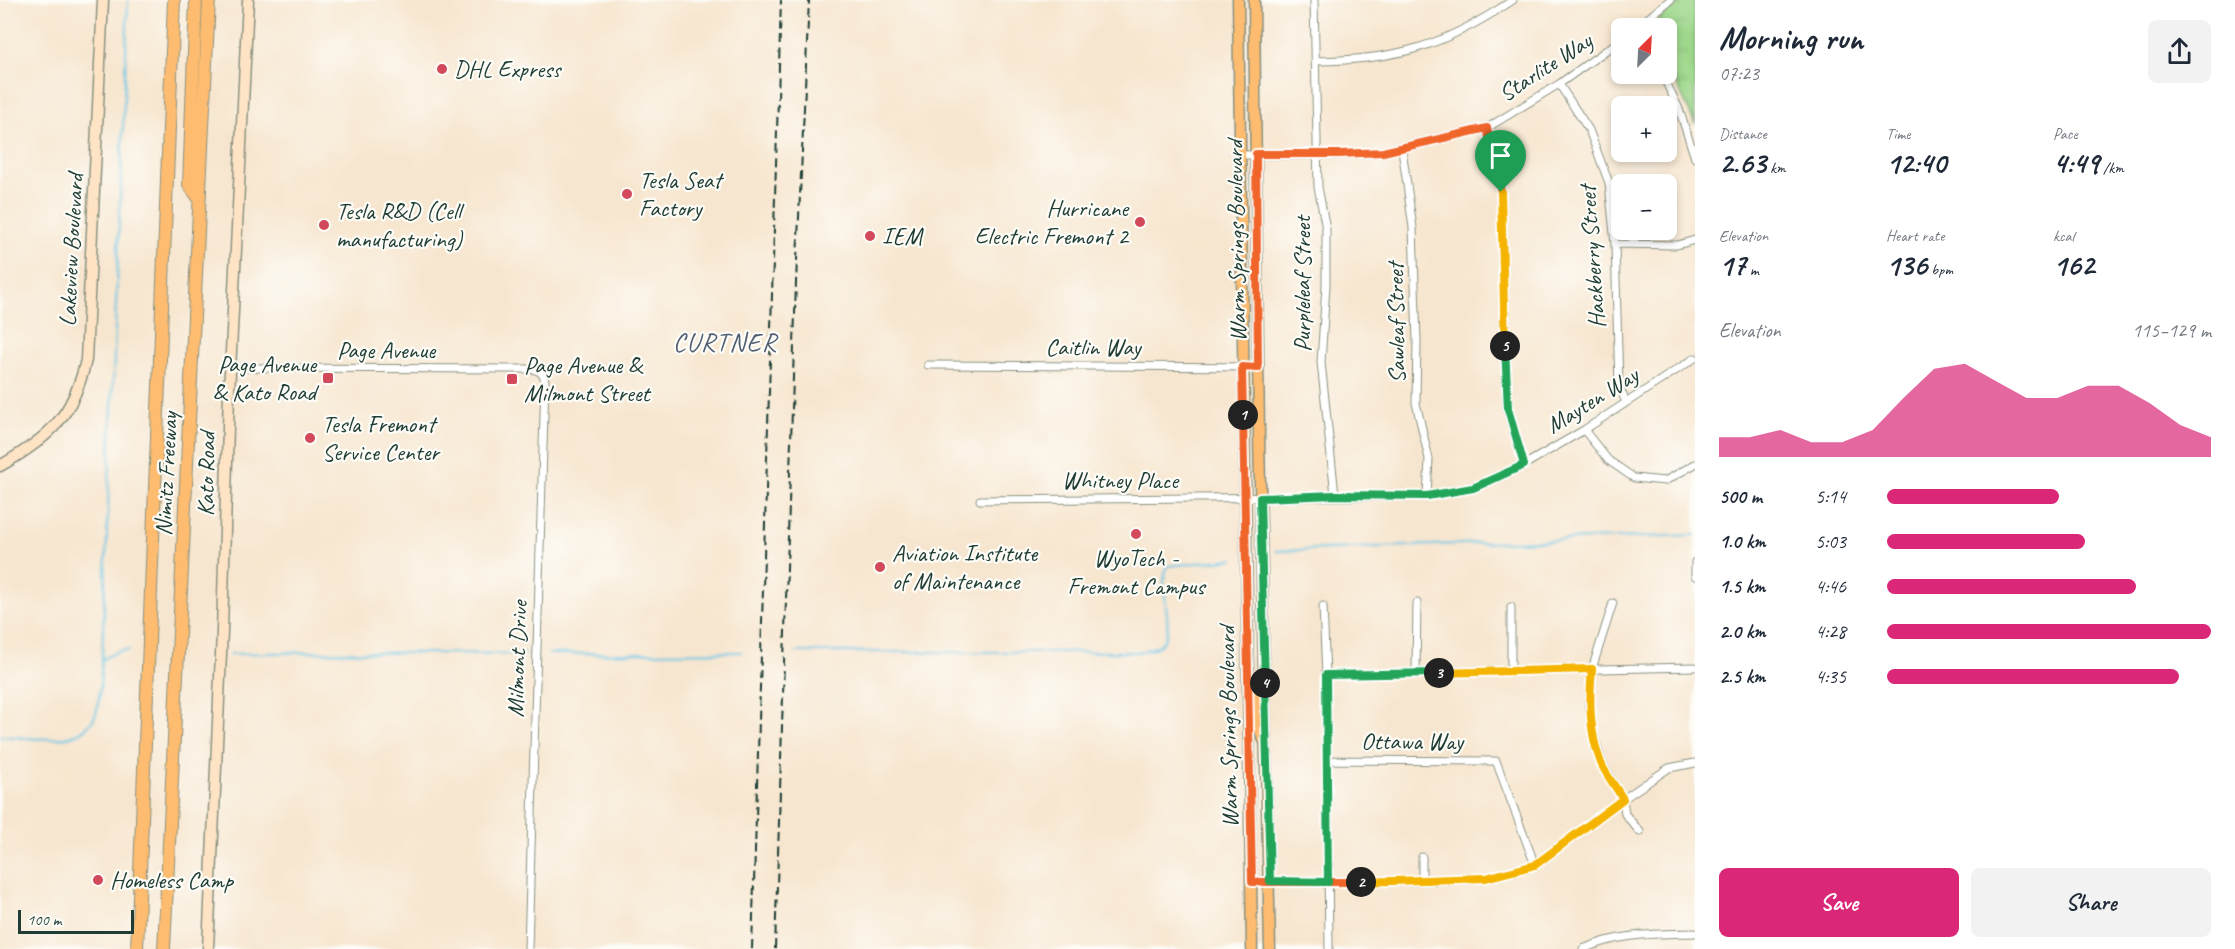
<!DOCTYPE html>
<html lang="en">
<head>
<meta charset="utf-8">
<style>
	:root { --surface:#fff; --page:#f2f2f3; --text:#1f2937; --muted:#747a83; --accent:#db2777 }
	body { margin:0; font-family:Caveat,sans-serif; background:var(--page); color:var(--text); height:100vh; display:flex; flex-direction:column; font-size:22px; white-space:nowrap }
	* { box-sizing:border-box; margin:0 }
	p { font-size:20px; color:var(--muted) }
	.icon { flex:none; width:33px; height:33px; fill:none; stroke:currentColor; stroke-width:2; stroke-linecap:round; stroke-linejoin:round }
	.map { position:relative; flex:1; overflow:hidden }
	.details { display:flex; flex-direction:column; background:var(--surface); width:540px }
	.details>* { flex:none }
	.needle { width:39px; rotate:24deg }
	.controls { position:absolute; left:1611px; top:18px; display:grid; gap:12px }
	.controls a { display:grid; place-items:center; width:66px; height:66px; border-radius:9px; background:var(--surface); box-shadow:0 3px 9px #0003; font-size:30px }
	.scale { position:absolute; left:18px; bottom:15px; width:116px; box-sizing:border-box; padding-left:6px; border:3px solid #1f3d34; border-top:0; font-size:16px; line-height:21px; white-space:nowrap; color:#1f3d34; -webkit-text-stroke:4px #fdfcf7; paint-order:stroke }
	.pin { position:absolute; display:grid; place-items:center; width:51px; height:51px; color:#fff; margin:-62px -26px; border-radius:50% 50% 50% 0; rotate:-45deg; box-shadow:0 0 6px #0007 }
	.pin .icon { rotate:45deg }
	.km { position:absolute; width:30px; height:30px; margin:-15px; border-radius:50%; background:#222; color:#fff; font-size:16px; line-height:30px; text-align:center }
	.round { display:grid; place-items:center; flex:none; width:63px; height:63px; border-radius:9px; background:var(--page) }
	.head { display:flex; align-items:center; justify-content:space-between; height:102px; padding:0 24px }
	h1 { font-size:33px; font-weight:700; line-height:45px }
	.figures { display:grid; grid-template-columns:repeat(3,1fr); gap:9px; height:102px; padding:6px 24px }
	.figures div { display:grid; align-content:center }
	.figures b { font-size:30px; font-weight:700 }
	.figures small { font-size:16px; font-weight:400 }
	.figures p { font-size:16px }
	.chart { height:168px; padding:12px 24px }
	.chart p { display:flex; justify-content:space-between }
	.chart svg { width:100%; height:108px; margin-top:6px; fill:var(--accent); opacity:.7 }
	.cta { display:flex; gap:12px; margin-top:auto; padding:12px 24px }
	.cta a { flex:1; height:69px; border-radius:9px; background:var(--accent); color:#fff; font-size:24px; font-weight:700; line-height:69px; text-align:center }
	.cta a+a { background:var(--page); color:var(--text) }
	ul { padding:0 24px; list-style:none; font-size:20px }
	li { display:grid; grid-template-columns:96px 72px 1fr; align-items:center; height:45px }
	li i { height:15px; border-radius:8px; background:var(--accent) }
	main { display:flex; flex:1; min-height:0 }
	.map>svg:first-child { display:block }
	.park { fill:url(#park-tufts); stroke:#5e8a5f; stroke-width:1.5 }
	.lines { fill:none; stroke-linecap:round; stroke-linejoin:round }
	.stream { stroke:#67c4e5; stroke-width:2 }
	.street-casing { stroke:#8b9282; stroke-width:9 }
	.secondary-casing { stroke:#8b9282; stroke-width:13 }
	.primary-casing { stroke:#8b9282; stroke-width:13 }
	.highway-casing { stroke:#8b9282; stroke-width:14 }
	.street { stroke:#fff; stroke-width:7 }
	.secondary { stroke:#fee4c5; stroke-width:10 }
	.primary { stroke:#fdbc6f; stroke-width:10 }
	.highway { stroke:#fdbc6f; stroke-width:12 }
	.rail { stroke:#1f3d34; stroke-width:2; stroke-dasharray:9 4.5; stroke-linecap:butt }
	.split-1-casing { stroke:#fff; stroke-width:12 }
	.split-2-casing { stroke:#fff; stroke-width:12 }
	.split-3-casing { stroke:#fff; stroke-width:12 }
	.split-4-casing { stroke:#fff; stroke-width:12 }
	.split-5-casing { stroke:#fff; stroke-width:12 }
	.split-6-casing { stroke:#fff; stroke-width:12 }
	.split-1 { stroke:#f0652b; stroke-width:8 }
	.split-2 { stroke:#f0652b; stroke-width:8 }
	.split-3 { stroke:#f5b400; stroke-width:8 }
	.split-4 { stroke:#22a559; stroke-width:8 }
	.split-5 { stroke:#22a559; stroke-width:8 }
	.split-6 { stroke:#f5b400; stroke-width:8 }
	.poi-dot { fill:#d1495b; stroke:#fdfcf7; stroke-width:2 }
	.labels { text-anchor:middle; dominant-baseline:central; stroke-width:4.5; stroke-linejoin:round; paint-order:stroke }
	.street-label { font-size:24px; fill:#1f3d34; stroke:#fdfcf7 }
	.poi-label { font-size:24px; fill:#1f3d34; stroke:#fdfcf7; text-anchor:start }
	.neighbourhood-label { font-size:26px; letter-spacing:1.5px; fill:#515e72; stroke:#fdfcf7 }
</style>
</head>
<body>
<main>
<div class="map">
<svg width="1695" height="949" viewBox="0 0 1695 949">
	<defs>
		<pattern id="park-tufts" width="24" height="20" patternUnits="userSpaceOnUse" patternTransform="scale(1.5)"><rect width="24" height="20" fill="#9dd78a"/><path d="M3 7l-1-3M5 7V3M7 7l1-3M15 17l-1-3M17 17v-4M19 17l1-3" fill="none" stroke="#87b978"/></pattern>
	</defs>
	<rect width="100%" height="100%" fill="#fdfcf7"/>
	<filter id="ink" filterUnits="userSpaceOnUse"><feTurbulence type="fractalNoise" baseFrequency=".0167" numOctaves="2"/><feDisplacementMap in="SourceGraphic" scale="12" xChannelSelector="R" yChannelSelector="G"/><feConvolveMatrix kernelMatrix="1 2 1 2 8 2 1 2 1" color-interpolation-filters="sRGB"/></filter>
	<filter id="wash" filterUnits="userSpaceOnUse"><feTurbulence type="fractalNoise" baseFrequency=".008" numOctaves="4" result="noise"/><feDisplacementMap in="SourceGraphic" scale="24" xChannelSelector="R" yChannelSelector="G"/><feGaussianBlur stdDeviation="1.35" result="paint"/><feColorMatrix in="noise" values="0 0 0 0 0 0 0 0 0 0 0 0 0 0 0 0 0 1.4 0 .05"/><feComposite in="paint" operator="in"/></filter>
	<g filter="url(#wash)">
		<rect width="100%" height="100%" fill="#f7e6cf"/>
		<path class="park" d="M 1684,0 L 1695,0 L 1695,124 L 1667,63 L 1666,28 L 1647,28 Z"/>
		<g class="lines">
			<path class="stream" d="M 1276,551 L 1695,535
				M 796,652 L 1137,652 C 1145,650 1157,649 1163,642 C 1176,624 1156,586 1168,566 L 1233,559
				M 230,654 L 322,652 L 526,654
				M 549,654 L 741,652
				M 102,660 L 118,651 L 129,650
				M 0,736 C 29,737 80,749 95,716 C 101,702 100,675 102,660 L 128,0"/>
		</g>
	</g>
	<g filter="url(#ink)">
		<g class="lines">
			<g class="street-casing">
				<path id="street" d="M 1314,0 L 1318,187 L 1326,229 L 1326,286 L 1321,362 L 1335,495
					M 1636,28 L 1670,0
					M 1315,61 C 1398,60 1444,46 1513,0
					M 1662,74 L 1679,109 L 1695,158
					M 1559,84 L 1589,130 L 1609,183 L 1615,244 L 1619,386 L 1626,402
					M 1487,128 L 1501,192 L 1507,409 L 1524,465
					M 1402,149 L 1413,228 L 1417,341 L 1416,403 L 1429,459 L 1427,496
					M 1240,155 L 1340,155 L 1383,152 L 1487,128 L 1559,84 L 1622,39
					M 1615,244 L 1677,245 L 1695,240
					M 928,365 L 1258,367
					M 230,368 L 527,369 C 536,369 543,371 545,381 L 528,949
					M 1584,430 L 1608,460 L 1634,478 L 1665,481 L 1695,464
					M 980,500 L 1427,496 L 1473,488 L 1524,465 L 1584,430 L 1695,358
					M 1695,562 L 1695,576
					M 1613,603 L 1592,669 L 1589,706 L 1593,732 L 1602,763 L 1623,799 L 1625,814 L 1640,832
					M 1323,606 L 1326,675 L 1329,949
					M 1511,607 L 1511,671
					M 1416,673 L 1417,603
					M 1326,675 L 1695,667
					M 1327,760 L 1496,761 L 1535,865
					M 1422,881 L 1422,857
					M 1252,882 L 1422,881 L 1487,878 L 1535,865 L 1623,799 L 1669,768 L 1695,763
					M 1583,949 C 1621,933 1655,934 1695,933"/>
			</g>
			<g class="secondary-casing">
				<path id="secondary" d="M 0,466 C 49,438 73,417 86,360 L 103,0
					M 208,949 L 222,631 L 229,393 L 248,0"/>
			</g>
			<g class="primary-casing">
				<path id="primary" d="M 1238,0 L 1252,949
					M 1254,0 L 1259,437 L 1270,949
					M 1255,682 L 1258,727 L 1265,742"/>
			</g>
			<g class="highway-casing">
				<path id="highway" d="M 196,0 L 189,185 L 199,198
					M 137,949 L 174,0
					M 164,949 L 209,0"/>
			</g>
			<use href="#street" class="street"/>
			<use href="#secondary" class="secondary"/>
			<use href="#primary" class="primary"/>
			<use href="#highway" class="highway"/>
			<path class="rail" d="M 752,949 L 781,0
				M 775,949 L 796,282 L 809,0"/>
		</g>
	</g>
	<g class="lines" filter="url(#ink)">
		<g class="split-1-casing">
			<path id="split-1" d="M 1243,415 L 1242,367 L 1258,368 L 1256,154 L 1340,154 L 1383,152 L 1487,128 L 1501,192"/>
		</g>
		<g class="split-2-casing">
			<path id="split-2" d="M 1243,415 L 1252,882 L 1361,882"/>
		</g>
		<g class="split-3-casing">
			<path id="split-3" d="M 1361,882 L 1486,878 L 1535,865 L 1623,799 C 1616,787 1606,775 1601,763 C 1589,732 1589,701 1592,669 L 1439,673"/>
		</g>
		<g class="split-4-casing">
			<path id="split-4" d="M 1265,683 L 1270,881 L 1328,882 L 1326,675 L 1439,673"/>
		</g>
		<g class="split-5-casing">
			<path id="split-5" d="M 1265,683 L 1260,498 L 1335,495 L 1427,496 L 1473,488 L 1524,465 L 1508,409 L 1505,346"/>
		</g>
		<g class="split-6-casing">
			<path id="split-6" d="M 1501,192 L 1505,346"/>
		</g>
		<use href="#split-1" class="split-1"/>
		<use href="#split-2" class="split-2"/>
		<use href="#split-3" class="split-3"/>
		<use href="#split-4" class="split-4"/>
		<use href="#split-5" class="split-5"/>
		<use href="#split-6" class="split-6"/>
	</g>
	<g class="poi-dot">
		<circle cx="442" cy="69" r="6"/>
		<circle cx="627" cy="194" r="6"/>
		<circle cx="1140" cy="222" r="6"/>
		<circle cx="324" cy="225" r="6"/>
		<circle cx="870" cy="236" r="6"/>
		<rect x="322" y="372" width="12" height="12" rx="3"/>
		<rect x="506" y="373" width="12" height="12" rx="3"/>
		<circle cx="310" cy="438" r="6"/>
		<circle cx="1136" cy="534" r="6"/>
		<circle cx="880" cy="567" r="6"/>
		<circle cx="98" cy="880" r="6"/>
	</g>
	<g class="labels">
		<g class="street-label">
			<text transform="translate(1545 67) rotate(-33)">Starlite Way</text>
			<text transform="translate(1236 241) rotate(-91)">Warm Springs Boulevard</text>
			<text transform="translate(71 250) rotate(-87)">Lakeview Boulevard</text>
			<text transform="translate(1592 257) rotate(-94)">Hackberry Street</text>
			<text transform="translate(1302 284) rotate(-90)">Purpleleaf Street</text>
			<text transform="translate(1396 323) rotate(-91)">Sawleaf Street</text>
			<text x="1093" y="347">Caitlin Way</text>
			<text x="386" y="350">Page Avenue</text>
			<text transform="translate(1592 400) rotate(-32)">Mayten Way</text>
			<text transform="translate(166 474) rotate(-87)">Nimitz Freeway</text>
			<text transform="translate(206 474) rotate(-89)">Kato Road</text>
			<text x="1120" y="480">Whitney Place</text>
			<text transform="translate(517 659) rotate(-88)">Milmont Drive</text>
			<text transform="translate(1228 727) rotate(-91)">Warm Springs Boulevard</text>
			<text x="1412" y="741">Ottawa Way</text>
		</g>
		<g class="poi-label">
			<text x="454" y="69">DHL Express</text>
			<text x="639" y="180">Tesla Seat<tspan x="639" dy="28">Factory</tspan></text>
			<text x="1128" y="208" text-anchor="end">Hurricane<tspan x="1128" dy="28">Electric Fremont 2</tspan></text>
			<text x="336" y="211">Tesla R&amp;D (Cell<tspan x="336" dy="28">manufacturing)</tspan></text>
			<text x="882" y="236">IEM</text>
			<text x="316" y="364" text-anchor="end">Page Avenue<tspan x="316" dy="28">&amp; Kato Road</tspan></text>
			<text x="524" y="365">Page Avenue &amp;<tspan x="524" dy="28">Milmont Street</tspan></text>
			<text x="322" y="424">Tesla Fremont<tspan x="322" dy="28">Service Center</tspan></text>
			<text x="892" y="553">Aviation Institute<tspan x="892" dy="28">of Maintenance</tspan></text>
			<text x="1136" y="558" text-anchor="middle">WyoTech -<tspan x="1136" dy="28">Fremont Campus</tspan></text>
			<text x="110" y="880">Homeless Camp</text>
		</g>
		<g class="neighbourhood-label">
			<text x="725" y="342">CURTNER</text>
		</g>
	</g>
</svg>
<div class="controls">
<a><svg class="needle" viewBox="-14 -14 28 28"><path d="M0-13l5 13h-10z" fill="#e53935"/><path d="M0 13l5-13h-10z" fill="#747a83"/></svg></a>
<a>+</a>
<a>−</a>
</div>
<div class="scale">100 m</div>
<div class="pin" style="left:1501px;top:192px;background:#1e9e55"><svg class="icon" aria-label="arrive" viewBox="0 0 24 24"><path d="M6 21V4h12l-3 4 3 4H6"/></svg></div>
<b class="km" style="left:1243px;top:415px">1</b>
<b class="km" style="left:1361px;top:882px">2</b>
<b class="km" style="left:1439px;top:673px">3</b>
<b class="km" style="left:1265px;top:683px">4</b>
<b class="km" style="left:1505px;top:346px">5</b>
</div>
<section class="details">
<div class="head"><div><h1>Morning run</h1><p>07:23</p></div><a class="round"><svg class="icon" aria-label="share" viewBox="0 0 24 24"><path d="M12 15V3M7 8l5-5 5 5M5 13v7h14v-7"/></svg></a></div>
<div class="figures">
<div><p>Distance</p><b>2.63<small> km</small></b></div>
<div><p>Time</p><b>12:40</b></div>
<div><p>Pace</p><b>4:49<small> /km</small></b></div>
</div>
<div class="figures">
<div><p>Elevation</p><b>17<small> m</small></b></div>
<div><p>Heart rate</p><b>136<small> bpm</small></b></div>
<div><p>kcal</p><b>162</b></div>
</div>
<div class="chart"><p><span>Elevation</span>115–129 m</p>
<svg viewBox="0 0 160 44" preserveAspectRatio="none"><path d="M0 44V36L10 36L20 33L30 38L40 38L50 33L60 20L70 8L80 6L90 13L100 20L110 20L120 15L130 15L140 22L150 31L160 36V44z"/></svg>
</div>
<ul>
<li><b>500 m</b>5:14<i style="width:53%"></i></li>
<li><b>1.0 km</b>5:03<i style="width:61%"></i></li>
<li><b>1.5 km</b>4:46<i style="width:77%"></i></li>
<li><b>2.0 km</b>4:28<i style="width:100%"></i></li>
<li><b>2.5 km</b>4:35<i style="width:90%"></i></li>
</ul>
<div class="cta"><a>Save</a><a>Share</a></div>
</section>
</main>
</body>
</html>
